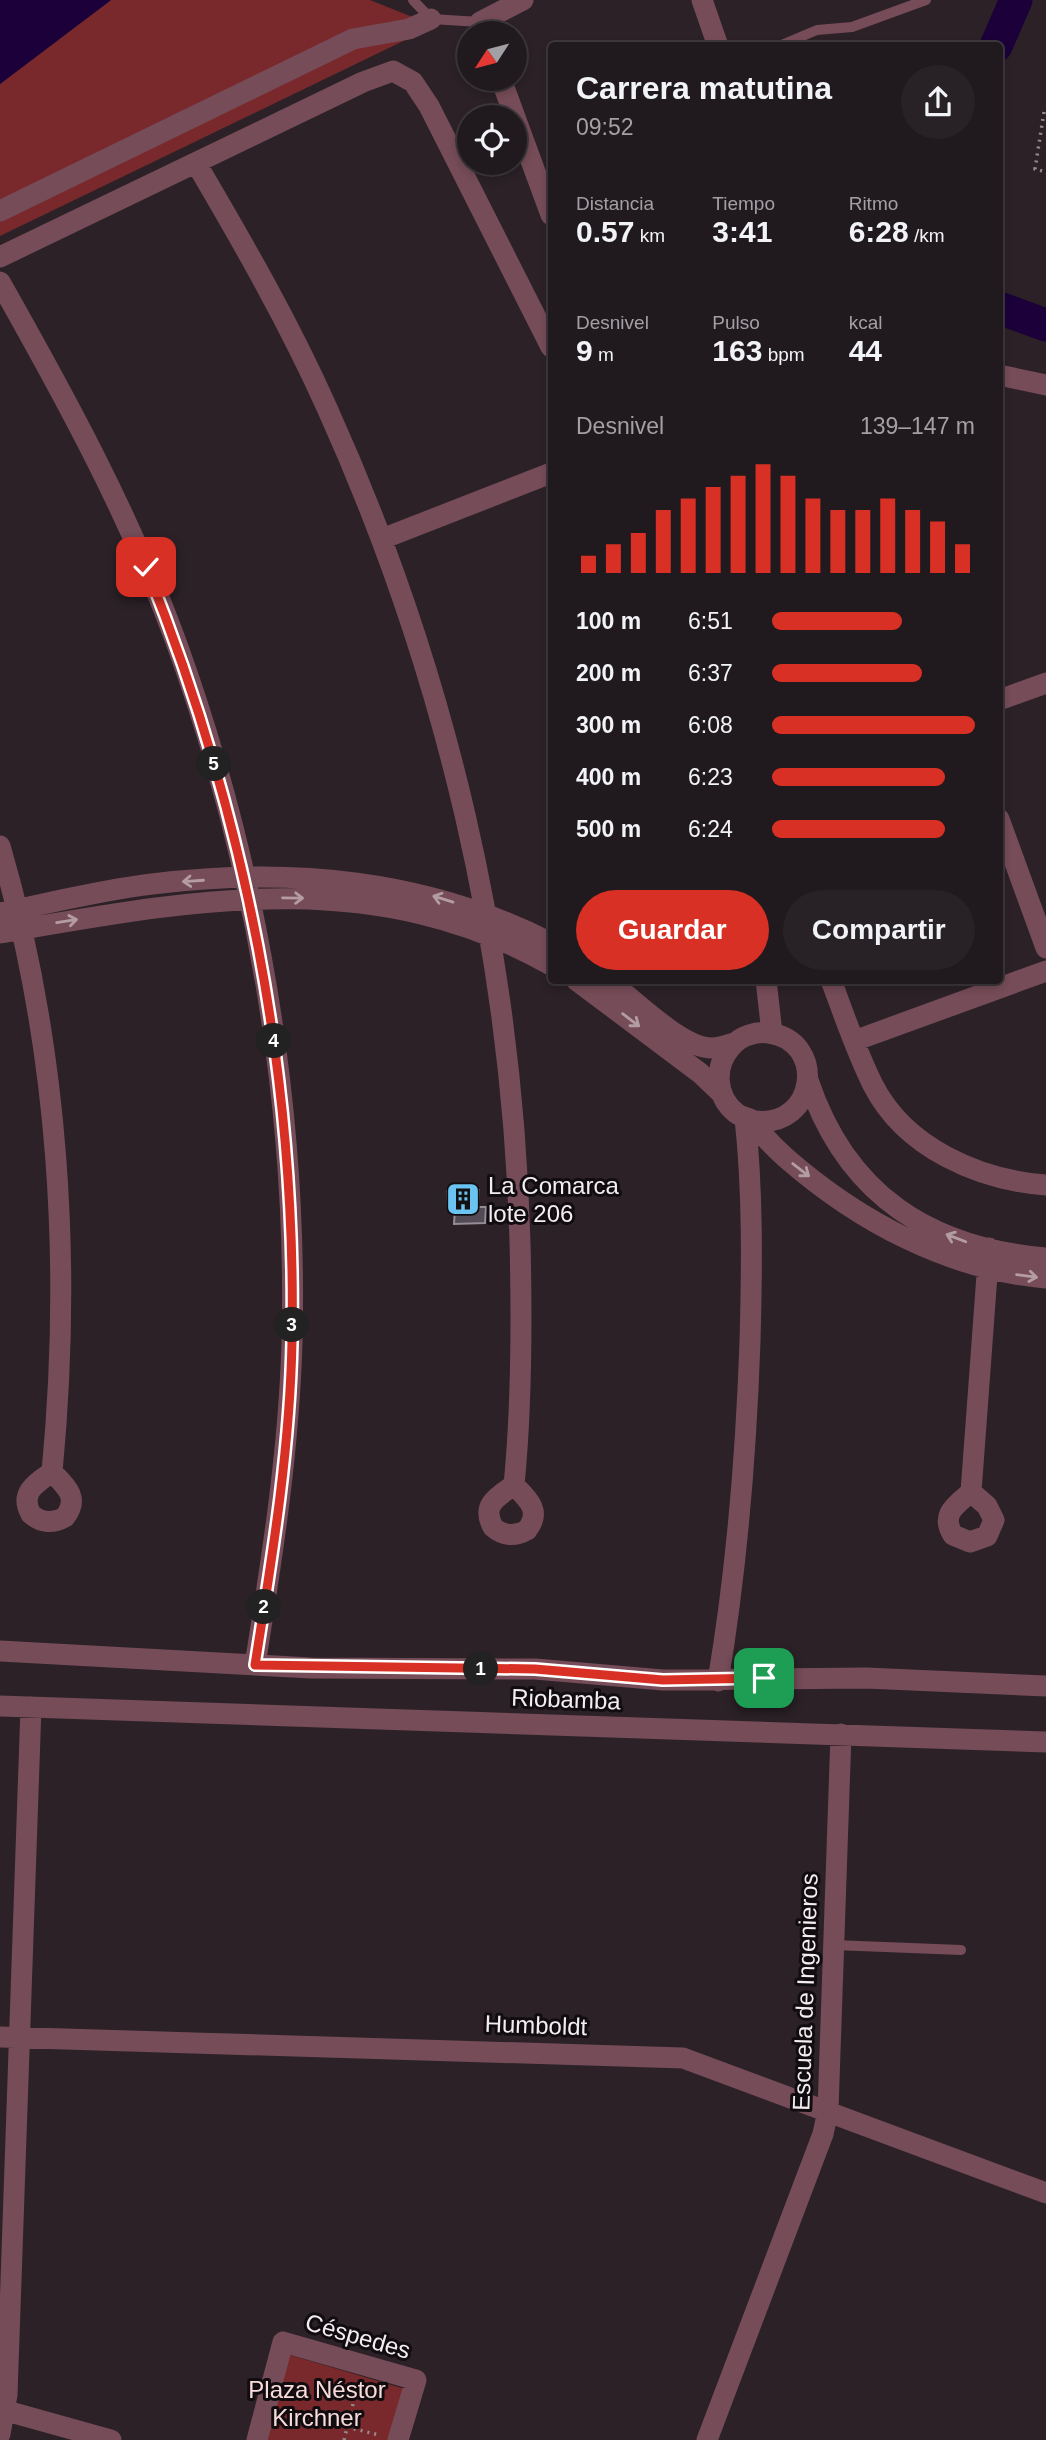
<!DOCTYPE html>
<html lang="es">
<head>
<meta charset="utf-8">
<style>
	:root { --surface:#20191d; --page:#282226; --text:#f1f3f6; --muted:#a2a0a4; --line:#3d383b; --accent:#d93025 }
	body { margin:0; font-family:Arial,sans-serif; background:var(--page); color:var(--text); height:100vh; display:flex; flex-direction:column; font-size:26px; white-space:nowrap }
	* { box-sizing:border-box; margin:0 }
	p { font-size:23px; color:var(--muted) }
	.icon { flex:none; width:38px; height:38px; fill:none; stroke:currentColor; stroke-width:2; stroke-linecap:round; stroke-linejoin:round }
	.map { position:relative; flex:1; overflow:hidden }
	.sheet { position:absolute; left:548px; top:42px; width:455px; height:942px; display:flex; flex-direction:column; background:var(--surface); border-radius:7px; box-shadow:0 4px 10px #0003,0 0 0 2px var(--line) }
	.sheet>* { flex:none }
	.needle { width:46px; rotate:234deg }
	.controls { position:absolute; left:457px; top:21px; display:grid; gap:14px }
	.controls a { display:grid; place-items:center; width:70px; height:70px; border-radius:50%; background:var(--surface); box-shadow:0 4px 10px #0003,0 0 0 2px var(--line); font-size:35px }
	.pin { position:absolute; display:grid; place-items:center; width:60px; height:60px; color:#fff; margin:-30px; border-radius:14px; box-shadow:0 4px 10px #0006 }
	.km { position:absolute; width:35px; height:35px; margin:-18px; border-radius:50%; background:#222; color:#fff; font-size:19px; line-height:35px; text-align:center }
	.round { display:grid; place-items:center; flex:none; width:74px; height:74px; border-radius:37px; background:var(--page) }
	.headline { display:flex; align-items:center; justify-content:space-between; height:119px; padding:0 28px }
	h1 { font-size:32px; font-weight:800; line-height:52px }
	.figures { display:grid; grid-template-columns:repeat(3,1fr); gap:10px; height:119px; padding:7px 28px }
	.figures div { display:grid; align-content:center }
	.figures b { font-size:30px; font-weight:800 }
	.figures small { font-size:19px; font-weight:400 }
	.figures p { font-size:19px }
	.chart { height:196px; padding:14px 28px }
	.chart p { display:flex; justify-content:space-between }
	.chart svg { width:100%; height:126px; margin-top:7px; stroke:var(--accent); stroke-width:6 }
	.button { display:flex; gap:14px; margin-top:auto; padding:14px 28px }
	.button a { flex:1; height:80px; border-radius:42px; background:var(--accent); color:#fff; font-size:28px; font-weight:800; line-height:80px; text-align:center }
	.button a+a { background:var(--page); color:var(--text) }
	ul { padding:0 28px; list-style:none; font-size:23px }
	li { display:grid; grid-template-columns:112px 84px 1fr; align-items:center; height:52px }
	li i { height:18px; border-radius:9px; background:var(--accent) }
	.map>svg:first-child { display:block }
	.green { fill:#79292c }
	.water { fill:#1b003a }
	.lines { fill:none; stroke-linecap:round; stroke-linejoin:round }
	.river { stroke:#1b003a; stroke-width:33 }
	.building { fill:#524a54; stroke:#958c98; stroke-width:2 }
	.path { stroke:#948c91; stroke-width:3.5; stroke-dasharray:2 5; stroke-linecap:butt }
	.lane { stroke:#754c58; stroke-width:10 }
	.street { stroke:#754c58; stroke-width:21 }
	.oneway { stroke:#b49ca4 }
	.route-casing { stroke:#fff; stroke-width:14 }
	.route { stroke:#d93025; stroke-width:9 }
	.labels { text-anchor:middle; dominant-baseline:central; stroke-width:6; stroke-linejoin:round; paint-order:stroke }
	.poi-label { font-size:24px; fill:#f3ecf0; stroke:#110c0f; text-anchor:start }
	.street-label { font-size:24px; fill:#f3ecf0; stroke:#110c0f }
	.park-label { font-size:24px; fill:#f8dbda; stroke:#110c0f }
</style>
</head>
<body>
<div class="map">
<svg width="1046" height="2440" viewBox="0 0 1046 2440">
	<rect width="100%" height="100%" fill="#2b2127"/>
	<path class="green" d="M 111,0 L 370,0 L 415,18 L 426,30 L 0,236 L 0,84 Z
		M 290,2355 L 405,2389 L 390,2440 L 265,2440 Z"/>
	<path class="water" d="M 0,0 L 111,0 L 0,84 Z"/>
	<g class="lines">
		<path class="river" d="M 996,46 L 1016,0
			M 999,308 L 1046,325"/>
	</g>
	<path class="building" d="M 479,1190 L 478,1207 L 486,1207 L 485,1223 L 454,1224 L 455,1209 L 448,1210 L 447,1191 Z"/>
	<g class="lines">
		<path class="path" d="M 1044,112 L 1035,169 L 1046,172
			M 347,2427 L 379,2435
			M 344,2440 L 358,2384"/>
		<path class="lane" d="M 413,0 L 431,19 L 480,22
			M 779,46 L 817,30 L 852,27 L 926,0
			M 834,1945 L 961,1950"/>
		<path class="street" d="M 702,0 L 718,46
			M 485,33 L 480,22 L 523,0
			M 501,79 L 551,215
			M 196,163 C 243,243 289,323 327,408 C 446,671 512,953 520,1242 C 522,1323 522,1404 514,1485 C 497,1497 481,1505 493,1527 C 503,1536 515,1537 527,1530 C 542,1511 528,1499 514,1485
			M 0,211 L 353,39 L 409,29 L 431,19
			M 0,257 L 363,82 L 393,71 L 413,82 L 429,106 L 551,347
			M 0,282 C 65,397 129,514 175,639 C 256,861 298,1106 292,1342 C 289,1451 272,1558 255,1665
			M 999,375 L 1046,385
			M 382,539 L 551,473
			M 999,700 L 1046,683
			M 999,819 L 1046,948
			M 0,846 C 59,1048 72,1263 52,1472 C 36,1483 19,1493 31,1514 C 41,1523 53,1524 65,1517 C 80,1498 66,1486 52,1472
			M 0,913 C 50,903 101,890 152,884 C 291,867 426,879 551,943
			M 0,933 C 193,900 371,864 551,965
			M 576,980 L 700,1073 L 722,1094
			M 607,980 C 634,998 680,1048 712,1048 C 719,1048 727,1045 734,1043
			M 766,980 L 772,1033
			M 831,980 C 844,1015 856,1051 873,1085 C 905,1148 979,1180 1046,1185
			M 854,1041 L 1046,971
			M 808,1080 C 846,1194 928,1248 1046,1258
			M 755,1121 C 817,1128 827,1041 769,1033 C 756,1031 740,1036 731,1047 C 714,1066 715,1096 736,1113 C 741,1117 750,1118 755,1122 C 758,1124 761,1131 763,1135 C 770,1143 778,1151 786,1158 C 858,1221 949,1270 1046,1278
			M 971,1492 L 987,1506 L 994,1520 L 987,1536 L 970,1542 L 953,1535 C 940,1514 956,1505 971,1492 L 989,1248
			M 0,1651 L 311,1668 L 535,1669 L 663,1680 L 866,1678 L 1046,1686
			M 718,1681 C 737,1568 746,1456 750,1342 C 752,1268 753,1192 745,1118
			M 0,1706 L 1046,1742
			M 0,2037 L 683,2058 L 1046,2193
			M 0,2409 L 111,2440
			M 0,2434 L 7,2395 L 31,1707
			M 257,2440 L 283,2342 L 416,2380 L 398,2440
			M 707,2440 L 823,2134 L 828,2110 L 841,1734"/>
	</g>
	<defs><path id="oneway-shaft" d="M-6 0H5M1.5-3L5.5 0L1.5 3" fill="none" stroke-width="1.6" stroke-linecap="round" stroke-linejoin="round" transform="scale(1.75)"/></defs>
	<g class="oneway">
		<use href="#oneway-shaft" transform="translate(193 881) rotate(176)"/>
		<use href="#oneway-shaft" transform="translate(293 898) rotate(1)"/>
		<use href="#oneway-shaft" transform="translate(443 899) rotate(-163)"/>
		<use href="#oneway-shaft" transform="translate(67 921) rotate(-9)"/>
		<use href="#oneway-shaft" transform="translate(631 1020) rotate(37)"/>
		<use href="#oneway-shaft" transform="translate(801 1170) rotate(38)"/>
		<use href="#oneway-shaft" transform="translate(956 1238) rotate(-159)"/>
		<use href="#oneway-shaft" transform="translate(1027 1276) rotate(8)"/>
	</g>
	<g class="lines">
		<g class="route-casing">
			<path id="route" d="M 146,567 C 245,813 297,1076 292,1341 C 290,1450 272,1558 255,1665 L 535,1669 L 663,1680 L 764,1678"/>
		</g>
		<use href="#route" class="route"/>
	</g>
	<defs>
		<g id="building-square" transform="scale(1.75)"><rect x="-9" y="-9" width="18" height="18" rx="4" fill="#6ac3f1" stroke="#110c0f"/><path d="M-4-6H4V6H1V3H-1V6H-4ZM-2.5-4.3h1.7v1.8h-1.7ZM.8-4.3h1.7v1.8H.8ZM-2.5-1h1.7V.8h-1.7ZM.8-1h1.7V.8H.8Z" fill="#111"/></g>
	</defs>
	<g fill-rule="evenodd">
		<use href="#building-square" x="463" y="1199"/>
	</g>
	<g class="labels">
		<g class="poi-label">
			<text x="488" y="1185">La Comarca<tspan x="488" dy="28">lote 206</tspan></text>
		</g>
		<g class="street-label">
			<text transform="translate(566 1699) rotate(2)">Riobamba</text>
			<text transform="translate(805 1992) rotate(-88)">Escuela de Ingenieros</text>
			<text transform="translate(536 2025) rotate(2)">Humboldt</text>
			<text transform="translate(358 2336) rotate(16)">Céspedes</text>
		</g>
		<g class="park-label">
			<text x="317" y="2389">Plaza Néstor<tspan x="317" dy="28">Kirchner</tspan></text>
		</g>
	</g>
</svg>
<div class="controls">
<a><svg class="needle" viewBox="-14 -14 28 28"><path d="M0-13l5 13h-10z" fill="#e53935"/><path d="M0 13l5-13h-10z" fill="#a2a0a4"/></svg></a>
<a><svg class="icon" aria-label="locate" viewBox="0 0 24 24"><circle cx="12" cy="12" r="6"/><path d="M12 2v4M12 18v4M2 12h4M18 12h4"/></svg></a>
</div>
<div class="pin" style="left:764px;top:1678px;background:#1e9e55"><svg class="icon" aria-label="arrive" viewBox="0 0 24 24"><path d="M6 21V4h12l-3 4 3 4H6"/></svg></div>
<div class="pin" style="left:146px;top:567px;background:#d93025"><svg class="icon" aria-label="check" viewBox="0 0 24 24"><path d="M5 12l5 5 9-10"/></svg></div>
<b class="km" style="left:481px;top:1669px">1</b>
<b class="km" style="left:264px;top:1607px">2</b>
<b class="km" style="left:292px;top:1325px">3</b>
<b class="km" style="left:274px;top:1041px">4</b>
<b class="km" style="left:214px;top:764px">5</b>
<section class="sheet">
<div class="headline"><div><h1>Carrera matutina</h1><p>09:52</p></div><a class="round"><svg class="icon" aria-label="share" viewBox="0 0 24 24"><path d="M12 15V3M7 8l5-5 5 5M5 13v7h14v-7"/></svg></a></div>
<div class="figures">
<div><p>Distancia</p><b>0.57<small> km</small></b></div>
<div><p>Tiempo</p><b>3:41</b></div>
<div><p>Ritmo</p><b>6:28<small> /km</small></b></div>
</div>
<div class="figures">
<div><p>Desnivel</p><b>9<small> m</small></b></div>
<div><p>Pulso</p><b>163<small> bpm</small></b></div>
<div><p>kcal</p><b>44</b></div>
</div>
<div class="chart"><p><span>Desnivel</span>139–147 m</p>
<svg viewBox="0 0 160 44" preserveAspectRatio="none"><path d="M5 44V38M15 44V34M25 44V30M35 44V22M45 44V18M55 44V14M65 44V10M75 44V6M85 44V10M95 44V18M105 44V22M115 44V22M125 44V18M135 44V22M145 44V26M155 44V34"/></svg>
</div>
<ul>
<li><b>100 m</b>6:51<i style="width:64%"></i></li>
<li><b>200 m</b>6:37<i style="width:74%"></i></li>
<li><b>300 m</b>6:08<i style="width:100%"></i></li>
<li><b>400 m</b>6:23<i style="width:85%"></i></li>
<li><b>500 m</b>6:24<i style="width:85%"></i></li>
</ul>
<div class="button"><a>Guardar</a><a>Compartir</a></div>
</section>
</div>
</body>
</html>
